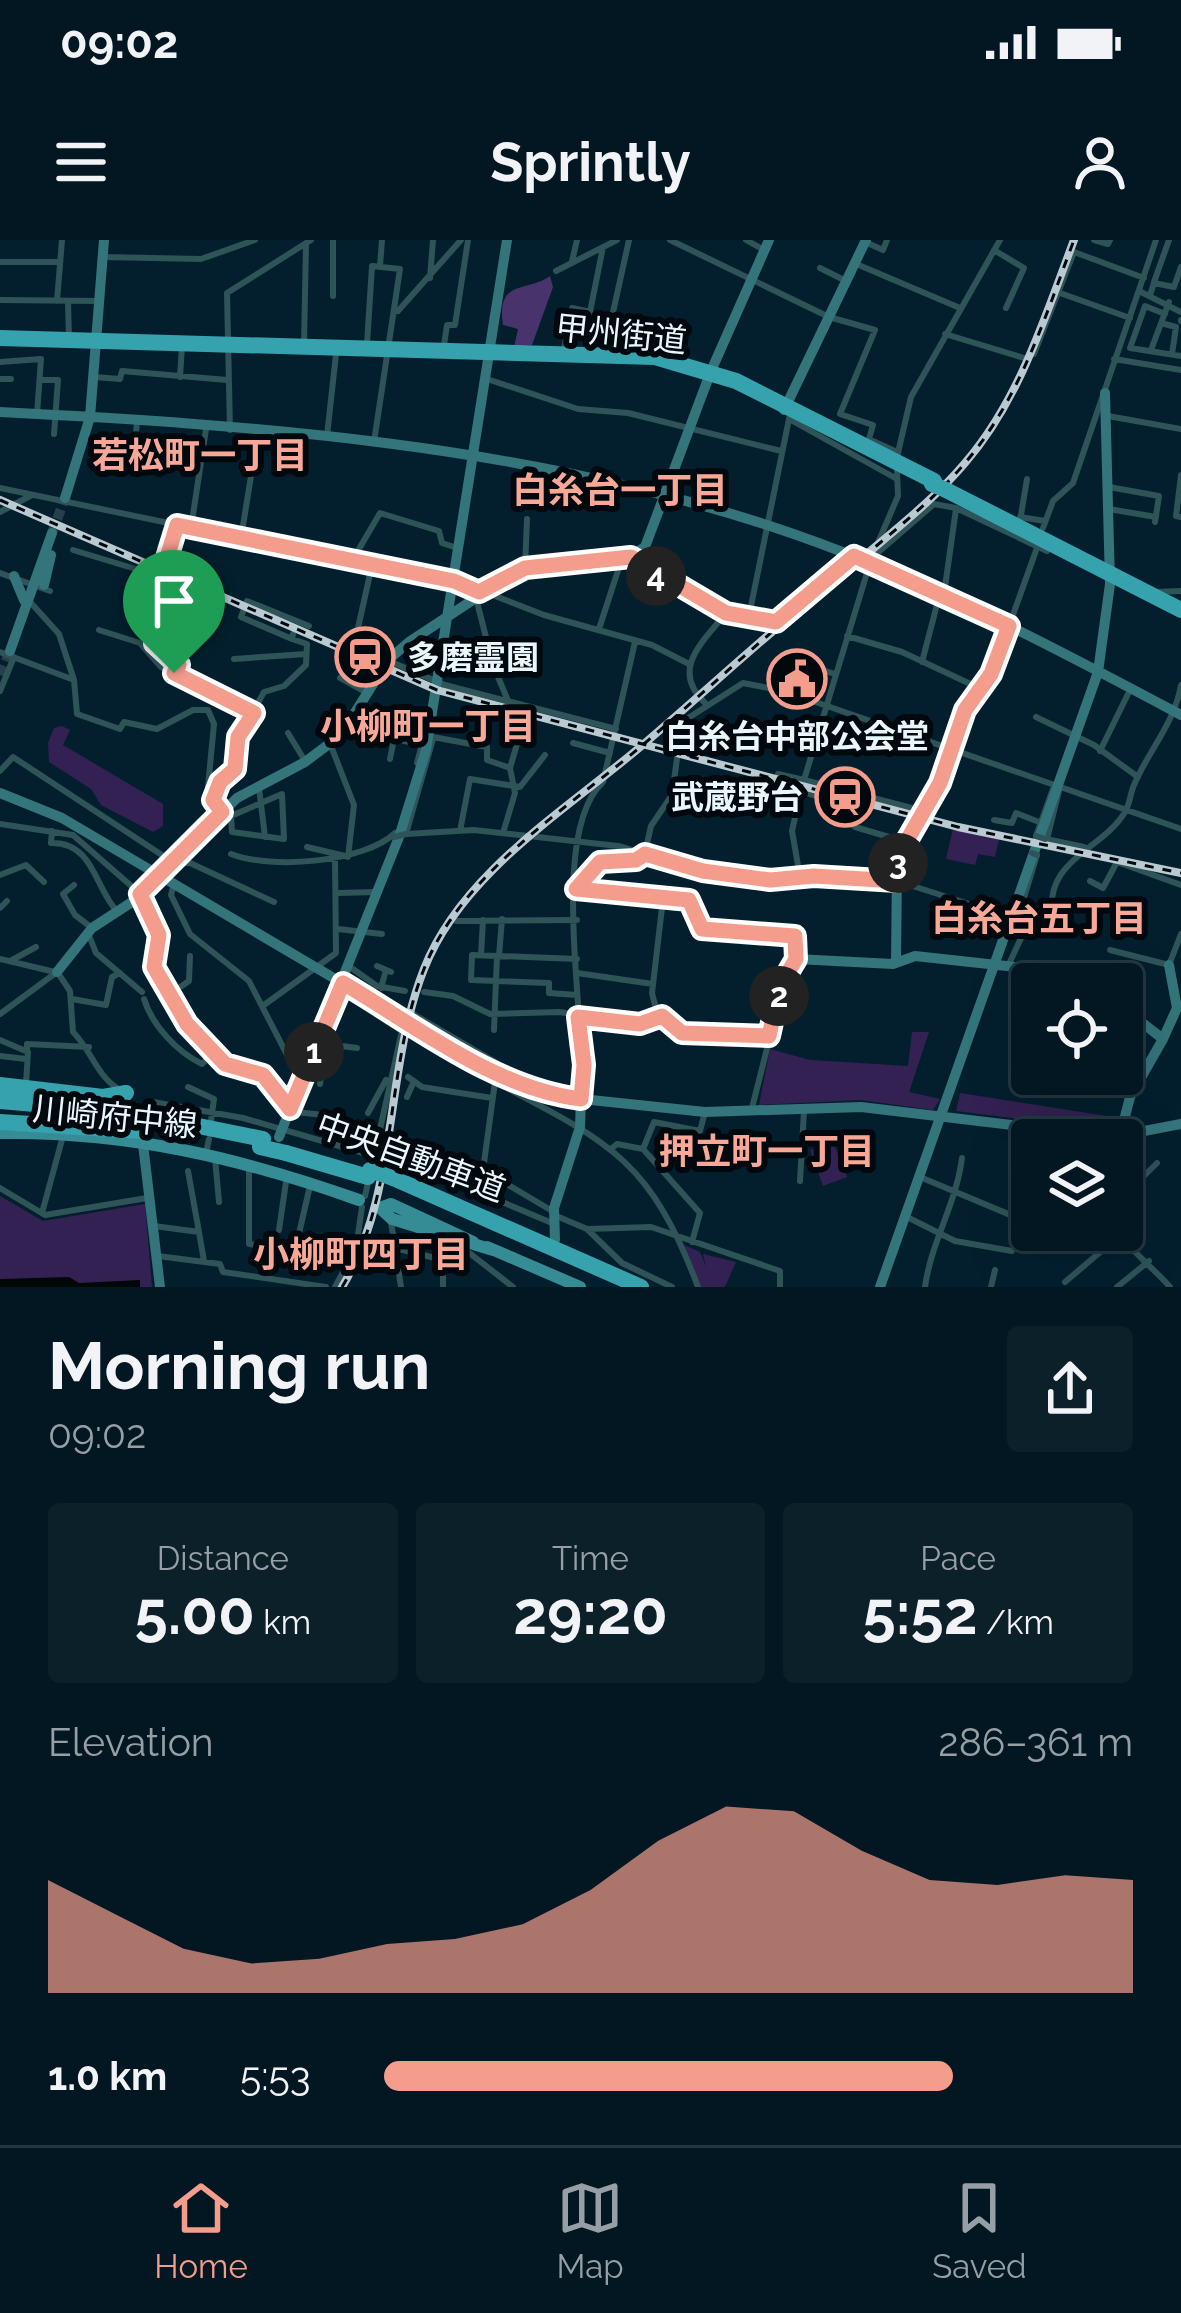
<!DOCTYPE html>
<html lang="en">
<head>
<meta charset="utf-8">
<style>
	:root { --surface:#021722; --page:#0c202a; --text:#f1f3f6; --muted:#969fa5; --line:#233640; --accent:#f49d8c }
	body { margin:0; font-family:Raleway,"Noto Sans JP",sans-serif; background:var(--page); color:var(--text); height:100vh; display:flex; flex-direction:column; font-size:45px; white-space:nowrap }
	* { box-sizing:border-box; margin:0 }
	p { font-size:39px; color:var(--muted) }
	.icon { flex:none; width:66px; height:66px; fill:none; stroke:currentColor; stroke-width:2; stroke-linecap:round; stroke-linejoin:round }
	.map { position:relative; height:1047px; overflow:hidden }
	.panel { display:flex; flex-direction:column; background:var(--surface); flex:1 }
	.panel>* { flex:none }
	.fabs { position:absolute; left:1011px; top:723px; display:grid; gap:24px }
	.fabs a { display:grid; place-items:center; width:132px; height:132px; border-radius:12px; background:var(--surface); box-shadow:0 12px 48px #0002,0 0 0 3px var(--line); font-size:60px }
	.pin { position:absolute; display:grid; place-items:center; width:102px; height:102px; color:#fff; margin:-123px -51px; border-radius:50% 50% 50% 0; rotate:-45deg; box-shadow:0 0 12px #0007 }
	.pin .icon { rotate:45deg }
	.km { position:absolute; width:60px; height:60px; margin:-30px; border-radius:50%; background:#222; color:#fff; font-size:33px; line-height:60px; text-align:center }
	.round { display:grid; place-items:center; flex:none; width:126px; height:126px; border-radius:12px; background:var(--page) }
	.headline { display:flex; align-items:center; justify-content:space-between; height:204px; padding:0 48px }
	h1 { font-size:66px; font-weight:700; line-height:90px }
	.figures { display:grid; grid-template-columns:repeat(3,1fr); gap:18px; height:204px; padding:12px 48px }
	.figures div { display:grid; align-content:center; border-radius:12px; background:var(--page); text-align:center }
	.figures b { font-size:60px; font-weight:700 }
	.figures small { font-size:33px; font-weight:400 }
	.figures p { font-size:33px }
	.chart { height:336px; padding:24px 48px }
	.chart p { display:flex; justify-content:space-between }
	.chart svg { width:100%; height:216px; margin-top:12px; fill:var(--accent); opacity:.7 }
	ul { padding:0 48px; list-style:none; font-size:39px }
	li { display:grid; grid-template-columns:192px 144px 1fr; align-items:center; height:90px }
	li i { height:30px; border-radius:15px; background:var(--accent) }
	.status { display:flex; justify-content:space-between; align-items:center; height:84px; padding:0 60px; background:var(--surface); direction:ltr }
	.status svg { height:33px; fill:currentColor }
	header { display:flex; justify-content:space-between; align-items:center; height:156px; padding:0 48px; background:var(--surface); font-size:54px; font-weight:700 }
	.dock { display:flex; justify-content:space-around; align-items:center; height:168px; border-top:3px solid var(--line); background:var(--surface); font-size:33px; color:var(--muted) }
	.dock a { display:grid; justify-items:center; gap:6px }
	.dock .on { color:var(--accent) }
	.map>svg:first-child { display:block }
	.green { fill:#342153 }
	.forest { fill:#48336c }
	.water { fill:#010805 }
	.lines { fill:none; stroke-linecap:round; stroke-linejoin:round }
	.secondary-tunnel { stroke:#263f4d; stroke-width:10; stroke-dasharray:10 5; stroke-linecap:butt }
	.street { stroke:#2e5458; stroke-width:6 }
	.secondary { stroke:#34747b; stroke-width:10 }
	.primary { stroke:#368c95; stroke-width:12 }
	.highway { stroke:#36a2ad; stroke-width:16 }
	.rail-casing { stroke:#bacad3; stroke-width:8 }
	.rail { stroke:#01080e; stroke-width:3; stroke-dasharray:9; stroke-linecap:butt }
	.street-bridge { stroke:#2e5458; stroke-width:6 }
	.secondary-bridge { stroke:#34747b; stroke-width:10 }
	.highway-bridge { stroke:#36a2ad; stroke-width:16 }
	.route-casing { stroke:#fff; stroke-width:24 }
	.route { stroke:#f49d8c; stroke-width:15 }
	.labels { text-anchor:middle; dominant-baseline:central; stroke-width:12; stroke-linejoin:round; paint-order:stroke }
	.street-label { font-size:33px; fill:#e9f6fe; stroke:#01080e }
	.poi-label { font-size:33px; font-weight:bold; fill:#e9f6fe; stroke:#01080e; text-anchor:start }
	.neighbourhood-label { font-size:36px; font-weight:bold; fill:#f9a897; stroke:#01080e }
</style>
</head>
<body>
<div class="status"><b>09:02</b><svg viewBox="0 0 49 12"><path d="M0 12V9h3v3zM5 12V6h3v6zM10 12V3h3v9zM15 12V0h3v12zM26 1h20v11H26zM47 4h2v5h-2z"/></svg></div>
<header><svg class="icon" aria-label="menu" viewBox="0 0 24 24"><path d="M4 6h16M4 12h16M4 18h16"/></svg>Sprintly<svg class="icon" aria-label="person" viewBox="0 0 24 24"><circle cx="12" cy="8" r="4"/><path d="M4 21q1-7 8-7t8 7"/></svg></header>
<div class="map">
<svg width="1181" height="1047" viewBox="0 0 1181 1047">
	<rect width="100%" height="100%" fill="#031f2e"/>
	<path class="green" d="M 62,486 L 70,490 L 63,505 L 163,564 L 163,586 L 153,592 L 101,565 L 91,549 L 49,522 L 48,503 L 54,488 Z
		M 953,589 L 999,599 L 995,617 L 978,614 L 975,625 L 946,619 Z
		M 912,792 L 929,792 L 909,852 L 940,859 L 933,870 L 861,860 L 759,865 L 770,809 L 810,820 L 908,826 Z
		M 960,853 L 1113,877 L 1111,887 L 1101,889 L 956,871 Z
		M 833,902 L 847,937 L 823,946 L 810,910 Z
		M 0,956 L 43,981 L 145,964 L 152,1047 L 0,1047 Z
		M 684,1005 L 700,1012 L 706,1027 L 703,1014 L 736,1022 L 725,1047 L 701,1047 Z"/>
	<path class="forest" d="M 550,36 L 553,47 L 532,105 L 514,107 L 518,89 L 503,85 C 496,38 527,53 550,36 Z"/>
	<path class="water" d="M 69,1037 L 79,1043 L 140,1040 L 140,1047 L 0,1047 L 0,1039 Z"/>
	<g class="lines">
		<path class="secondary-tunnel" d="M 52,293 L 65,258
			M 0,435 L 10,411"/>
		<path class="street" d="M 670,0 L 829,77 L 875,90 L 840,174 L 873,185 L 869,199
			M 746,0 L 764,10
			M 1094,0 L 1108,4 L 1110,0
			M 865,2 L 883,10 L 887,0
			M 994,10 L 1024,28 L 1006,68
			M 102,17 L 201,19 L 255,0
			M 572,21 L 577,0
			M 0,22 L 60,22
			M 854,23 L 960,68
			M 380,26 L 382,0
			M 820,28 L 844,40
			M 556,31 L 617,0
			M 430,38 L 433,0
			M 1154,42 L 1169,0
			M 1139,51 L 1181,72
			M 1060,53 L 1130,78
			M 1150,55 L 1154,43 L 1174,47 L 1181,27
			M 333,56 L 333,0
			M 0,60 L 98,61
			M 57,61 L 62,0
			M 68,61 L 69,99
			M 398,71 L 461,0
			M 1165,74 L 1145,66 L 1130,108 L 1181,116
			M 1181,80 L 1181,81
			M 1161,83 L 1176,87 L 1172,114
			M 945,94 L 1024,118
			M 304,104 L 306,4
			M 367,104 L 372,26 L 400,29 L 374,202
			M 444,105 L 447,85 L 455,85 L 468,0
			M 564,109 L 572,68 L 590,72 L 603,7
			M 1151,110 L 1169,62
			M 604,113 L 629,0
			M 1034,114 L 1074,12 L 1144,38
			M 1114,119 L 1181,130
			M 0,122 L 41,119 L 37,174
			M 94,137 L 120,139 L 122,131 L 227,140
			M 180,137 L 182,106
			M 0,139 L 11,139
			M 487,139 L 578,169 L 628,173 L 781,211
			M 41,140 L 58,140 L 54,194
			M 1108,176 L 1181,189
			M 789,179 L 897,239
			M 230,190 L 227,53 L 311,0
			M 327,196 L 336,114
			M 873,201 L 897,212
			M 134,214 L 137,182
			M 897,217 L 911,157 L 1000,0
			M 1181,235 L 1176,276 L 1181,277
			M 1109,247 L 1159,256 L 1155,282
			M 0,248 L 467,345 L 544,375 L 652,405 L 689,424
			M 1109,269 L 1156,277
			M 0,272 L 32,255
			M 1021,275 L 1027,239
			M 1020,277 L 1045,281
			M 191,288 L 206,189
			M 1043,288 L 1053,261 L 1073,243 L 1156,0
			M 241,298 L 258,193
			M 73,310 L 162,337
			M 874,312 L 898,256 L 897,231
			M 631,317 L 726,373 L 775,381 L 854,316
			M 352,321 L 380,273 L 439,291 L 442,303 L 457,308
			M 867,322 L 934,264 L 956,268 L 1047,311
			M 870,323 L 804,540 L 923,571
			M 372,325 L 354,406 L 445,445 L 616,489
			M 525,328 L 527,279
			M 0,333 L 50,351
			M 1155,352 L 1181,351
			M 944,354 L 956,269
			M 476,358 L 493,425 L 509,463
			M 32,364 L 59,394 L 74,440 L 77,474 L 120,489 L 124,482 L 157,489 L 193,470 L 208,470 L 214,484 L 207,557 L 222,572
			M 749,376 L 790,174
			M 1009,386 L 1038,305
			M 599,389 L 622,318
			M 99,390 L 140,403 L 161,427 L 254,473
			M 293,394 L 292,399 L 241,377 L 247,361 L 309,386
			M 847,396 L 902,412 L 979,448
			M 0,412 L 74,440
			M 234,419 L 306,414
			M 922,422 L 940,353
			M 175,432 L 179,425 C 132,401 166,324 177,285
			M 340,438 L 367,453
			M 0,451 L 14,417
			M 808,459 L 819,429 L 835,434
			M 705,463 C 669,429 704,401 726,373
			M 1036,477 L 1094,505 L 1138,537
			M 288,493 L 305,521
			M 429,496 L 433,499 L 406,594 L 474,590 L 618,606 L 703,631 L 770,640 L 814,636 L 897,641 L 1010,677
			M 433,497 L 487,507 L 487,520 L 510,528
			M 394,499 L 420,504
			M 573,503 L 610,513
			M 331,506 L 354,565 L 348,617
			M 1100,511 L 1130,450
			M 390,519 L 398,478
			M 417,523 L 422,504
			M 0,531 L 13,517 L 171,621
			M 804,540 L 778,534 L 776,544 L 836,562 L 855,587 L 906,602
			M 259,548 L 265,597
			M 282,554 L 284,599 L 232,592 L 231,576 Z
			M 213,560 L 220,541 L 235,529 L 239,497 L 264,452 L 284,446 L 306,425 L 307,404 L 292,399
			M 994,580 L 1012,583 L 1016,573 L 1039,582
			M 0,584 L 73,595 L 137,651 L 159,695 L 157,734 L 187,784 L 225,824 L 263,835 L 296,872 L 341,877 L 380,903
			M 52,591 L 51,603 C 94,602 95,649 117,671
			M 460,591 L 470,539 L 520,547 L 545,515
			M 503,593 L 515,553 L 510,528 L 517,504 L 516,476
			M 1036,596 L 1054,546
			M 1046,599 L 1084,607
			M 1047,599 L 1060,547
			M 307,607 L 345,616
			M 231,614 C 272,630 365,622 395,593
			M 172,623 L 190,623 L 274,662
			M 0,635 L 26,625 L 44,642
			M 800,637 L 792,591 L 801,551
			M 1090,641 L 1103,648 L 1117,622 L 1181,645
			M 74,645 L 63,654 L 75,675 L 92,688
			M 173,647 L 171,655 L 190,694 L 249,741 L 300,840
			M 576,649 L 598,624 L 634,621 L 645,613 L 651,586 L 672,555 L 682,482 L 743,443 L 784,451 L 1181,589
			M 576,649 L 662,659
			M 338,653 L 376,652
			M 0,668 L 7,661
			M 1016,677 L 1053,680
			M 1018,677 L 1037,615
			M 456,681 L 577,680
			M 338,689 L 382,694
			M 88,693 L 96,713 L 142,752
			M 1110,710 L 1169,725 L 1181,694
			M 481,715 L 483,680
			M 499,716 L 502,679
			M 0,719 L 55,732
			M 577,719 L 472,715 L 471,740 L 549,743 L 549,753 L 577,755
			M 12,720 L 36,707
			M 377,726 L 391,732
			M 1008,726 L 1023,694 L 1054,682 C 1039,621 1102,611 1125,572 C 1130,564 1130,554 1134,545 C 1148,511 1174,485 1181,445
			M 350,727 L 377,746 L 405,751
			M 58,733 L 70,751 L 73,792 C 91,810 96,834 117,848
			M 577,733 L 653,744
			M 381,748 L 386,730
			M 353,750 L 360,745 L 408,772
			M 424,752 L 453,756 L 490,774 L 559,772 L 640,784 L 662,776
			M 170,754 L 189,741 L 190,716
			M 337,758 L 349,757 L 402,791 L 365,956
			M 72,759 L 106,765 L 112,737 L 120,733
			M 144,759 C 152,785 177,812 202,824 L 214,812
			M 264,765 L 336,713 L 335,619
			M 0,774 L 57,732
			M 413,774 L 519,836
			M 494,790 L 497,716
			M 411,793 L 495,842 L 483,930
			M 0,800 L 28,812 L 26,844
			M 318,803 L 357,808
			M 316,809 L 323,827 L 320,844
			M 27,811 L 27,804 L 89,807
			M 0,816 L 26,819
			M 408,837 L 422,847 L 492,858
			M 495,842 C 610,902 651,921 698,1047
			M 531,842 L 547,846 L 553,856
			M 188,847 L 214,859 L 211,881
			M 550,848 L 582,850
			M 407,857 L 414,841
			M 581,859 C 588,783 547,594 603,542 L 635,402
			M 153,862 L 243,878 L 377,917
			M 752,868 L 779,761 C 780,736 796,722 795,696 L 702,689 L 693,662 L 663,659 L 652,753 L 656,769 L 682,793 L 769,796
			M 368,873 L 386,840
			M 1028,887 L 1023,923 L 1032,925
			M 611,909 L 617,904 L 643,909 L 700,973 L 692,1002
			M 643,909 L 654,882 L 700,891 L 705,872
			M 206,913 L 209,899
			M 215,918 L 219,962
			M 249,927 L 249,1004 L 295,1011 L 309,950
			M 188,931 L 199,992
			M 920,937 L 1032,984
			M 445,938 L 471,949 L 483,930 L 554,972
			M 800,941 L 804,871
			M 0,948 L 45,975 L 147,958
			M 471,949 L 552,983
			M 1131,949 L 1157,923
			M 493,960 L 495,936
			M 42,973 L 63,896
			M 554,975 L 587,989 L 651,987 L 780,1031 L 780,1047
			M 905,976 L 955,1001 L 1012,1011
			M 1122,977 L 1131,949 L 1122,927
			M 391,982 L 401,1047
			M 154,986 L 199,992 L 204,1021
			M 587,989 L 622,1023 L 672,1047
			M 279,990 L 286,942
			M 1046,990 L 1105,1008 L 1122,1000
			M 1120,990 C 1124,1006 1157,1031 1170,1047
			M 454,1001 L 513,1047
			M 395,1008 L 443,1020
			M 158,1016 L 220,1024 L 223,1032 L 326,1047
			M 1065,1042 L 1105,1008
			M 335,1047 L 356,1008 L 362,967
			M 443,1047 L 443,1020 L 456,1007
			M 925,1047 C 931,1002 956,965 962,918
			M 991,1047 L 995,1030
			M 1117,1047 L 1149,1021"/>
		<path class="secondary" d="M 784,170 L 866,0
			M 0,172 C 258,185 523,205 770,286 C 914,333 1048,404 1181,475
			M 65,258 L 90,177 L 104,0
			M 14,336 L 24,360
			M 44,345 L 51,315
			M 10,411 L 52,293
			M 0,553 L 62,578 L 371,760
			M 796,719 L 893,724 L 915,716 L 1071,733 L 1092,744
			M 896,722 L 897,626 L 942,539 L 969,461 L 991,434 L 1009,386
			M 57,732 L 92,688 L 132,662 L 237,558 L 305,522 L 341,495 L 388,420 L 409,402 L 520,329 L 627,318 L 645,307 L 711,131 L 769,0
			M 1163,799 L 1177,768 L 1169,725
			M 497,832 L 553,856 L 705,872 L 861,867 L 1113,897 L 1181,884
			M 142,896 L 160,1047
			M 279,897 L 399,597 L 426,510 L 507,0
			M 1119,900 L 1130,857 L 1163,799 L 1122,767
			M 1122,919 L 1124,926
			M 555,1000 L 554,968 L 580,887 L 581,859
			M 880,1047 L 1098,432 L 1110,344 L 1105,153"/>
		<path class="primary" d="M 0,893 C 126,891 241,918 359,960
			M 473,1002 L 391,964 L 380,968 L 392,979 L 493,1010
			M 487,1007 L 580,1047"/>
		<path class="highway" d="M 0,98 L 655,117 L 736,141 L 934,241
			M 946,250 L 1181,370
			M 0,845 L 103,857 L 126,853
			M 0,861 L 136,873
			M 149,876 L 263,899
			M 0,882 L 141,891
			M 286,913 L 368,937
			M 393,938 L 641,1047"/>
		<g class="rail-casing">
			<path id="rail" d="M 0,260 L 437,450 L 958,587 L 1181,633
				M 835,342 C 878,302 927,268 965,223 C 1020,159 1045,77 1074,0
				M 342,1047 C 399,953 384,830 424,729 C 462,632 569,568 645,503 C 713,445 777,384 847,331"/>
		</g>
		<use href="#rail" class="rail"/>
		<path class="street-bridge" d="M 1036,596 L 1045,599
			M 394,597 L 406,594
			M 1032,613 L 1037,615
			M 1011,677 L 1016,677"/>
		<path class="secondary-bridge" d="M 371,760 L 497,832"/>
		<path class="highway-bridge" d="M 932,244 L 946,250
			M 136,873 L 149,876
			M 260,907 L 286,913
			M 370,930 L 393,938"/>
	</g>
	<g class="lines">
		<g class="route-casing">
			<path id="route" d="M 177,285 L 454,341 L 479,352 L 525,328 L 631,317 L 726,373 L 776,382 L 854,316 L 1009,386 L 991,434 L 965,470 L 940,543 L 906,602 L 897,641 L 814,636 L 770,640 L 703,631 L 645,614 L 636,620 L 600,622 L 576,649 L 689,660 L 702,689 L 795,696 L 796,719 L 780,746 L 769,796 L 682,793 L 662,776 L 640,784 L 578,777 L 584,825 L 581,859 C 496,849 416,786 343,743 L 290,869 L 263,835 L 225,824 L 187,784 L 154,727 L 159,695 L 140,654 L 222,572 L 213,560 L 220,542 L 235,529 L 238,497 L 254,473 L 174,433 L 179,425 L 155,403 L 161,337 Z"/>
		</g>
		<use href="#route" class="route"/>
	</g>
	<defs>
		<g id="station-ring" transform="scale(3)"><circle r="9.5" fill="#01080e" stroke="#f49d8c" stroke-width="1.5"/><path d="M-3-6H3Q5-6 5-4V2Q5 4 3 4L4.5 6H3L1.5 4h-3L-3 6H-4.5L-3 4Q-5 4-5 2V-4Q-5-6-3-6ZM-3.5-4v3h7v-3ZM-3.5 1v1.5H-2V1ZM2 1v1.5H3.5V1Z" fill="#f49d8c"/></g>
		<g id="civic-ring" transform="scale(3)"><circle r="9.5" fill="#01080e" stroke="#f49d8c" stroke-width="1.5"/><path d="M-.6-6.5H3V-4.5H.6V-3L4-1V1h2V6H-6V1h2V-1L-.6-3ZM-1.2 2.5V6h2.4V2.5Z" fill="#f49d8c"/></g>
	</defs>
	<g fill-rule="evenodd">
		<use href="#station-ring" x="365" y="417"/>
		<use href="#civic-ring" x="797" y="439"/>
		<use href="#station-ring" x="845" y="557"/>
	</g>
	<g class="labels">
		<g class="street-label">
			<text transform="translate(621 94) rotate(6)">甲州街道</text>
			<text transform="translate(115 877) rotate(6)">川崎府中線</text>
			<text transform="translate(411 917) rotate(20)">中央自動車道</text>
		</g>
		<g class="poi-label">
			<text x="407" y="417">多磨霊園</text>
			<text x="797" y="496" text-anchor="middle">白糸台中部公会堂</text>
			<text x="803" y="557" text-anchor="end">武蔵野台</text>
		</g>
		<g class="neighbourhood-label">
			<text x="200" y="215">若松町一丁目</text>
			<text x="620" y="250">白糸台一丁目</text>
			<text x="428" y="486">小柳町一丁目</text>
			<text x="1039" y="678">白糸台五丁目</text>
			<text x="767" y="911">押立町一丁目</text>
			<text x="361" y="1014">小柳町四丁目</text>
		</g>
	</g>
</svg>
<div class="fabs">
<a><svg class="icon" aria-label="locate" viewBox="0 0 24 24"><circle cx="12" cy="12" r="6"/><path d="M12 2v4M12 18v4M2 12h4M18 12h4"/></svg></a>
<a><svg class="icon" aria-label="layers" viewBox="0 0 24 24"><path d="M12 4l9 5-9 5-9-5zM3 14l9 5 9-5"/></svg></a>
</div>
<div class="pin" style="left:174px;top:433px;background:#1e9e55"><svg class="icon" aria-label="arrive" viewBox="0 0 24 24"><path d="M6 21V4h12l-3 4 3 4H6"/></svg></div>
<b class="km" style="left:314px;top:812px">1</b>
<b class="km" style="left:779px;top:756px">2</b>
<b class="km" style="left:898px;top:623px">3</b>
<b class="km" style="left:656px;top:336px">4</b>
</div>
<section class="panel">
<div class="headline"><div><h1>Morning run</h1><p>09:02</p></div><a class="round"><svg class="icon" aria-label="share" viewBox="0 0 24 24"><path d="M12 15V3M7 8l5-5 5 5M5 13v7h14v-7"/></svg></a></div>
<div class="figures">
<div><p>Distance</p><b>5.00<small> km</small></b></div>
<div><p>Time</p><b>29:20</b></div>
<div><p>Pace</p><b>5:52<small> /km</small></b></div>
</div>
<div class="chart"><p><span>Elevation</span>286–361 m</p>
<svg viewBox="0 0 160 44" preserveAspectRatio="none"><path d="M0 44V21L10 28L20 35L30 38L40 37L50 34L60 33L70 30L80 23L90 13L100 6L110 7L120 15L130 21L140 22L150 20L160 21V44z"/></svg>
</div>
<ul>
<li><b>1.0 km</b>5:53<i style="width:76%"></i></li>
</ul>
</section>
<nav class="dock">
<a class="on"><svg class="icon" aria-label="home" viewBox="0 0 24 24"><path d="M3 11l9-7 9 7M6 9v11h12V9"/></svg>Home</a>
<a><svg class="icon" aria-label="map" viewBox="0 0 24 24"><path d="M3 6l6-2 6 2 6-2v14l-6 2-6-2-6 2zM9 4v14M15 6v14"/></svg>Map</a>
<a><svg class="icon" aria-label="saved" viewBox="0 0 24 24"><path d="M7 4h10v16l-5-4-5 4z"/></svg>Saved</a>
</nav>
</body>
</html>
